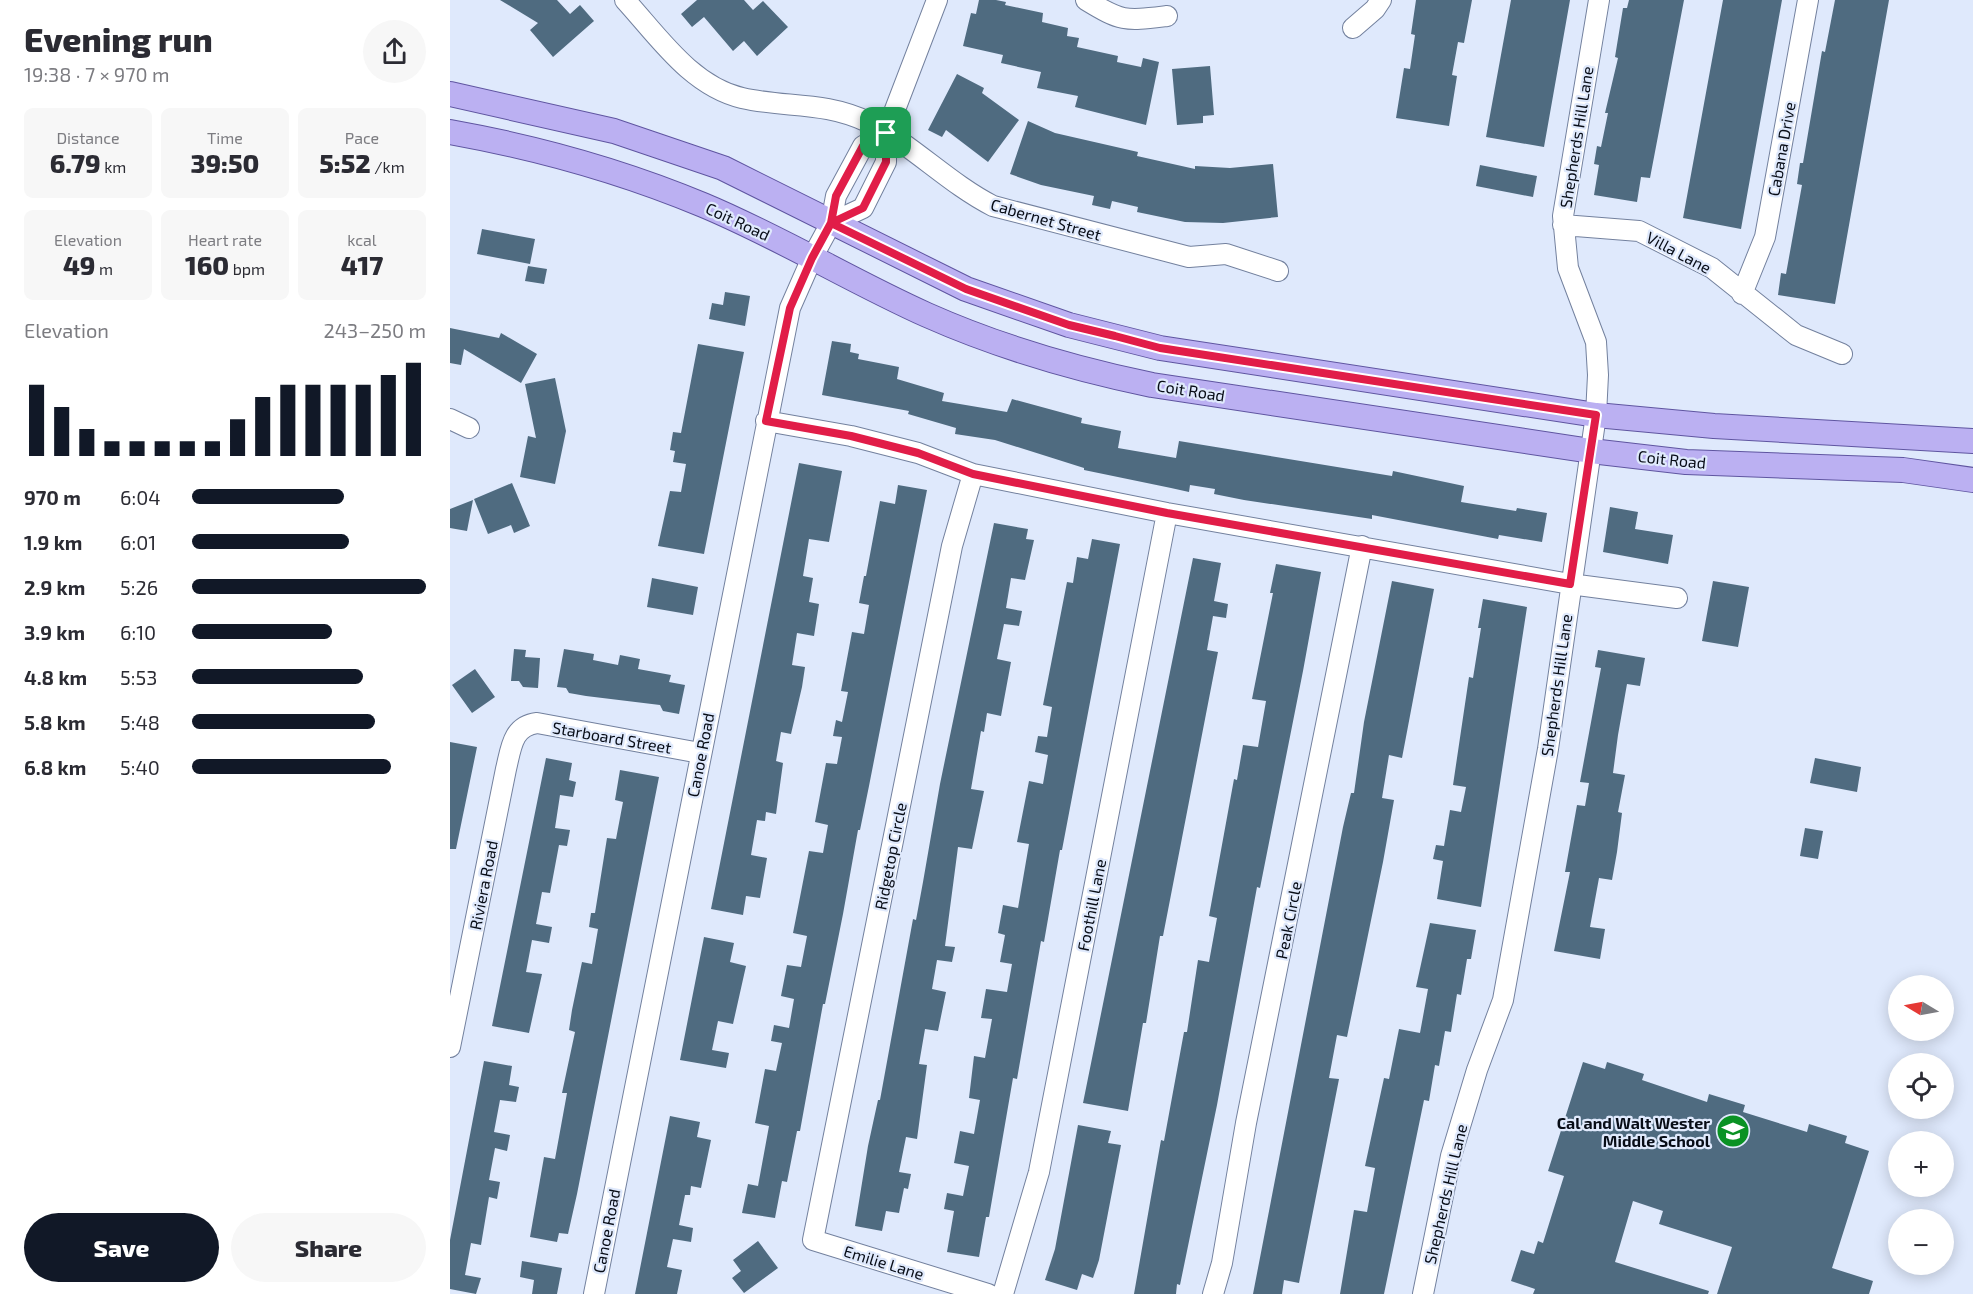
<!DOCTYPE html>
<html lang="en">
<head>
<meta charset="utf-8">
<style>
	:root { --surface:#fff; --page:#f7f7f7; --text:#2b2b33; --muted:#7c7c81; --accent:#111827 }
	body { margin:0; font-family:"Exo 2",sans-serif; background:var(--page); color:var(--text); height:100vh; display:flex; flex-direction:column; font-size:22px; white-space:nowrap }
	* { box-sizing:border-box; margin:0 }
	p { font-size:20px; color:var(--muted) }
	.icon { flex:none; width:33px; height:33px; fill:none; stroke:currentColor; stroke-width:2; stroke-linecap:round; stroke-linejoin:round }
	.map { position:relative; flex:1; overflow:hidden }
	.sheet { display:flex; flex-direction:column; background:var(--surface); width:450px }
	.sheet>* { flex:none }
	.needle { width:39px; rotate:280deg }
	.tools { position:absolute; left:1438px; top:975px; display:grid; gap:12px }
	.tools a { display:grid; place-items:center; width:66px; height:66px; border-radius:50%; background:var(--surface); box-shadow:0 3px 15px #0003; font-size:30px }
	.pin { position:absolute; display:grid; place-items:center; width:51px; height:51px; color:#fff; margin:-26px; border-radius:12px; box-shadow:0 3px 9px #0006 }
	.round { display:grid; place-items:center; flex:none; width:63px; height:63px; border-radius:32px; background:var(--page) }
	.summary { display:flex; align-items:center; justify-content:space-between; height:102px; padding:0 24px }
	h1 { font-size:33px; font-weight:800; line-height:45px }
	.metrics { display:grid; grid-template-columns:repeat(3,1fr); gap:9px; height:102px; padding:6px 24px }
	.metrics div { display:grid; align-content:center; border-radius:9px; background:var(--page); text-align:center }
	.metrics b { font-size:26px; font-weight:800 }
	.metrics small { font-size:16px; font-weight:400 }
	.metrics p { font-size:16px }
	.chart { height:168px; padding:12px 24px }
	.chart p { display:flex; justify-content:space-between }
	.chart svg { width:100%; height:108px; margin-top:6px; stroke:var(--accent); stroke-width:6 }
	.cta { display:flex; gap:12px; margin-top:auto; padding:12px 24px }
	.cta a { flex:1; height:69px; border-radius:36px; background:var(--accent); color:#fff; font-size:24px; font-weight:800; line-height:69px; text-align:center }
	.cta a+a { background:var(--page); color:var(--text) }
	ul { padding:0 24px; list-style:none; font-size:20px }
	li { display:grid; grid-template-columns:96px 72px 1fr; align-items:center; height:45px }
	li i { height:15px; border-radius:8px; background:var(--accent) }
	main { display:flex; flex:1; min-height:0 }
	.map>svg:first-child { display:block }
	.building { fill:#4f6b80 }
	.lines { fill:none; stroke-linecap:round; stroke-linejoin:round }
	.minor-casing { stroke:#73819e; stroke-width:22 }
	.major-casing { stroke:#5f55a0; stroke-width:26 }
	.minor { stroke:#fff; stroke-width:20 }
	.major { stroke:#bbb0f2; stroke-width:24 }
	.route-casing { stroke:#fff; stroke-width:12 }
	.route { stroke:#e11d48; stroke-width:8 }
	.labels { text-anchor:middle; dominant-baseline:central; stroke-width:4.5; stroke-linejoin:round; paint-order:stroke }
	.street-label { font-size:16px; fill:#070c16; stroke:#dfe9fc }
	.poi-label { font-size:16px; font-weight:bold; fill:#070c16; stroke:#dfe9fc; text-anchor:end }
</style>
</head>
<body>
<main>
<section class="sheet">
<div class="summary"><div><h1>Evening run</h1><p>19:38 · 7 × 970 m</p></div><a class="round"><svg class="icon" aria-label="share" viewBox="0 0 24 24"><path d="M12 15V3M7 8l5-5 5 5M5 13v7h14v-7"/></svg></a></div>
<div class="metrics">
<div><p>Distance</p><b>6.79<small> km</small></b></div>
<div><p>Time</p><b>39:50</b></div>
<div><p>Pace</p><b>5:52<small> /km</small></b></div>
</div>
<div class="metrics">
<div><p>Elevation</p><b>49<small> m</small></b></div>
<div><p>Heart rate</p><b>160<small> bpm</small></b></div>
<div><p>kcal</p><b>417</b></div>
</div>
<div class="chart"><p><span>Elevation</span>243–250 m</p>
<svg viewBox="0 0 160 44" preserveAspectRatio="none"><path d="M5 44V15M15 44V24M25 44V33M35 44V38M45 44V38M55 44V38M65 44V38M75 44V38M85 44V29M95 44V20M105 44V15M115 44V15M125 44V15M135 44V15M145 44V11M155 44V6"/></svg>
</div>
<ul>
<li><b>970 m</b>6:04<i style="width:65%"></i></li>
<li><b>1.9 km</b>6:01<i style="width:67%"></i></li>
<li><b>2.9 km</b>5:26<i style="width:100%"></i></li>
<li><b>3.9 km</b>6:10<i style="width:60%"></i></li>
<li><b>4.8 km</b>5:53<i style="width:73%"></i></li>
<li><b>5.8 km</b>5:48<i style="width:78%"></i></li>
<li><b>6.8 km</b>5:40<i style="width:85%"></i></li>
</ul>
<div class="cta"><a>Save</a><a>Share</a></div>
</section>
<div class="map">
<svg width="1523" height="1294" viewBox="0 0 1523 1294">
	<rect width="100%" height="100%" fill="#dfe9fc"/>
	<path class="building" d="M 50,0 L 107,0 L 120,14 L 130,5 L 144,21 L 103,57 L 80,30 L 88,23 Z
		M 247,0 L 294,0 L 303,10 L 313,1 L 338,27 L 307,56 L 294,41 L 283,51 L 254,17 L 242,27 L 231,14 Z
		M 529,0 L 546,0 L 556,2 L 555,5 L 593,13 L 592,22 L 618,28 L 617,36 L 629,38 L 627,47 L 668,56 L 667,62 L 691,67 L 693,58 L 709,62 L 696,125 L 625,107 L 628,96 L 587,88 L 591,72 L 551,63 L 553,55 L 513,46 L 521,13 L 526,14 Z
		M 966,0 L 1022,0 L 1014,43 L 1008,42 L 1002,75 L 1007,76 L 999,126 L 946,118 L 954,68 L 960,69 L 965,35 L 961,34 Z
		M 1061,0 L 1120,0 L 1094,147 L 1036,137 Z
		M 1179,0 L 1234,0 L 1200,178 L 1191,177 L 1187,202 L 1144,195 L 1149,165 L 1144,164 L 1147,146 L 1151,147 L 1158,113 L 1155,113 L 1168,58 L 1165,57 L 1173,8 L 1177,8 Z
		M 1273,0 L 1332,0 L 1291,229 L 1233,218 Z
		M 1385,0 L 1439,0 L 1385,304 L 1328,295 L 1331,273 L 1336,274 L 1352,185 L 1347,184 L 1350,163 L 1353,163 L 1372,51 L 1375,52 Z
		M 760,66 L 764,115 L 753,116 L 753,123 L 727,125 L 722,69 Z
		M 507,74 L 534,88 L 532,93 L 569,120 L 538,162 L 496,130 L 492,137 L 478,130 Z
		M 578,121 L 605,133 L 688,152 L 687,156 L 745,169 L 745,166 L 780,168 L 823,164 L 828,217 L 773,223 L 735,222 L 687,212 L 688,207 L 662,201 L 660,209 L 642,205 L 644,196 L 591,185 L 560,174 Z
		M 1030,165 L 1087,176 L 1083,197 L 1026,186 Z
		M 32,229 L 85,239 L 80,264 L 27,254 Z
		M 78,266 L 97,269 L 94,284 L 75,281 Z
		M 275,292 L 300,296 L 295,326 L 259,319 L 262,303 L 273,305 Z
		M 0,328 L 49,338 L 51,333 L 87,354 L 71,383 L 14,349 L 11,365 L 0,363 Z
		M 382,341 L 401,344 L 400,352 L 409,354 L 408,359 L 449,367 L 447,379 L 494,393 L 492,401 L 557,412 L 562,399 L 632,418 L 631,423 L 671,431 L 668,448 L 726,458 L 729,441 L 942,476 L 943,471 L 1014,486 L 1011,502 L 1066,511 L 1067,508 L 1097,513 L 1092,542 L 1049,535 L 1048,539 L 922,515 L 922,519 L 794,500 L 764,494 L 765,489 L 740,485 L 739,492 L 721,488 L 634,470 L 634,468 L 545,440 L 505,434 L 506,428 L 458,414 L 459,411 L 372,395 Z
		M 248,344 L 294,352 L 254,554 L 208,546 L 220,491 L 231,492 L 236,464 L 223,462 L 225,451 L 220,450 L 223,432 L 231,433 Z
		M 105,378 L 116,431 L 105,484 L 70,477 L 78,436 L 86,438 L 75,384 Z
		M 349,463 L 392,471 L 379,542 L 359,539 L 353,576 L 363,578 L 359,602 L 369,604 L 364,636 L 347,633 L 342,665 L 355,667 L 352,687 L 341,734 L 331,732 L 326,761 L 333,763 L 326,814 L 316,812 L 315,821 L 307,820 L 301,855 L 317,858 L 310,898 L 296,896 L 293,915 L 261,909 Z
		M 62,483 L 80,526 L 64,533 L 61,525 L 38,534 L 24,499 Z
		M 448,485 L 477,490 L 419,786 L 410,830 L 408,830 L 393,914 L 375,1004 L 373,1004 L 350,1131 L 347,1131 L 337,1182 L 332,1181 L 325,1218 L 292,1213 L 298,1184 L 308,1186 L 319,1126 L 305,1123 L 315,1069 L 326,1071 L 332,1043 L 321,1041 L 324,1025 L 339,1028 L 344,999 L 331,996 L 337,965 L 351,967 L 357,936 L 343,933 L 359,851 L 373,853 L 378,825 L 365,822 L 376,763 L 387,764 L 392,737 L 383,736 L 386,720 L 392,722 L 398,692 L 391,691 L 402,632 L 414,634 L 419,605 L 409,603 L 414,576 L 416,576 L 430,501 L 445,504 Z
		M 23,500 L 17,531 L 0,528 L 0,509 Z
		M 1160,507 L 1188,512 L 1185,529 L 1223,535 L 1218,564 L 1153,552 Z
		M 544,523 L 578,529 L 576,539 L 584,540 L 575,580 L 561,578 L 556,608 L 572,611 L 569,626 L 554,624 L 547,659 L 561,662 L 551,716 L 537,713 L 534,732 L 531,731 L 521,789 L 534,791 L 522,849 L 508,847 L 495,946 L 505,947 L 502,962 L 487,960 L 482,989 L 496,992 L 488,1031 L 475,1029 L 469,1064 L 477,1065 L 467,1139 L 456,1137 L 449,1172 L 461,1174 L 458,1189 L 454,1188 L 449,1213 L 436,1211 L 432,1231 L 405,1226 L 418,1146 L 428,1100 L 430,1100 L 463,919 L 466,920 L 473,882 L 490,784 Z
		M 642,539 L 670,544 L 612,850 L 610,850 L 594,942 L 591,941 L 567,1079 L 563,1078 L 539,1217 L 536,1217 L 529,1257 L 497,1252 L 504,1211 L 494,1209 L 497,1193 L 513,1196 L 519,1166 L 504,1163 L 510,1131 L 524,1134 L 530,1100 L 519,1098 L 524,1056 L 535,1058 L 542,1019 L 531,1018 L 536,989 L 557,992 L 562,964 L 550,962 L 555,935 L 548,933 L 553,905 L 568,908 L 579,844 L 567,842 L 579,781 L 593,784 L 598,755 L 585,752 L 588,736 L 597,737 L 602,707 L 593,705 L 617,582 L 623,583 L 627,557 L 638,559 Z
		M 743,558 L 771,563 L 764,601 L 778,604 L 776,618 L 763,616 L 757,650 L 768,652 L 713,936 L 710,936 L 696,1023 L 693,1023 L 678,1111 L 633,1103 Z
		M 826,564 L 871,572 L 853,671 L 810,888 L 807,887 L 767,1105 L 730,1285 L 727,1284 L 726,1294 L 684,1294 L 711,1140 L 714,1141 L 734,1032 L 737,1032 L 748,960 L 759,962 L 767,918 L 759,916 L 784,779 L 787,780 L 793,745 L 808,747 L 816,701 L 802,699 L 823,593 L 820,593 Z
		M 202,578 L 248,587 L 243,615 L 197,607 Z
		M 942,581 L 984,589 L 952,758 L 939,755 L 932,798 L 944,800 L 933,862 L 897,1037 L 887,1035 L 879,1078 L 889,1079 L 849,1283 L 834,1280 L 832,1294 L 803,1294 L 893,827 L 901,793 L 904,793 L 914,722 Z
		M 1263,581 L 1299,587 L 1288,647 L 1252,641 Z
		M 1033,599 L 1077,607 L 1031,907 L 987,899 L 993,861 L 983,859 L 986,845 L 994,846 L 1000,810 L 1011,812 L 1016,787 L 1003,785 L 1019,677 L 1023,678 L 1031,628 L 1028,628 Z
		M 64,649 L 76,650 L 75,657 L 90,658 L 88,688 L 73,687 L 69,681 L 61,681 Z
		M 114,649 L 144,654 L 143,660 L 168,665 L 170,655 L 190,659 L 188,669 L 221,675 L 219,682 L 235,685 L 229,714 L 213,711 L 210,705 L 136,696 L 119,693 L 116,688 L 107,687 Z
		M 1148,650 L 1195,658 L 1190,686 L 1177,684 L 1168,735 L 1163,773 L 1175,775 L 1168,812 L 1172,813 L 1167,852 L 1162,880 L 1149,878 L 1140,927 L 1155,929 L 1150,959 L 1104,951 L 1120,872 L 1115,872 L 1127,805 L 1135,806 L 1139,783 L 1130,782 L 1151,668 L 1145,667 Z
		M 25,669 L 45,697 L 22,713 L 2,685 Z
		M 0,742 L 27,747 L 6,849 L 0,849 Z
		M 96,758 L 122,763 L 119,780 L 126,782 L 123,797 L 110,795 L 105,828 L 120,830 L 117,846 L 109,845 L 100,893 L 92,892 L 86,924 L 102,927 L 99,943 L 82,940 L 76,972 L 92,974 L 79,1033 L 42,1026 Z
		M 1365,758 L 1411,767 L 1407,792 L 1360,783 Z
		M 170,770 L 209,777 L 127,1194 L 118,1234 L 109,1233 L 107,1242 L 80,1237 L 94,1157 L 105,1159 L 117,1093 L 112,1093 L 125,1032 L 119,1030 L 122,1010 L 132,962 L 142,964 L 148,929 L 139,927 L 141,913 L 145,913 L 157,838 L 166,839 L 173,802 L 165,800 Z
		M 1355,828 L 1373,831 L 1368,859 L 1350,856 Z
		M 980,923 L 1026,930 L 1021,959 L 1017,959 L 1011,995 L 1007,994 L 1001,1032 L 995,1031 L 989,1066 L 985,1065 L 979,1101 L 974,1100 L 934,1294 L 890,1294 L 904,1210 L 917,1212 L 925,1168 L 915,1166 L 934,1078 L 939,1079 L 949,1029 L 970,1033 L 978,989 L 966,987 Z
		M 254,937 L 284,943 L 280,962 L 296,966 L 283,1024 L 268,1021 L 262,1050 L 279,1053 L 276,1068 L 230,1060 Z
		M 34,1061 L 62,1066 L 59,1085 L 69,1087 L 66,1102 L 50,1100 L 44,1132 L 60,1135 L 57,1151 L 45,1148 L 39,1180 L 50,1182 L 47,1199 L 39,1197 L 31,1245 L 21,1243 L 15,1275 L 31,1278 L 26,1294 L 0,1289 L 0,1240 Z
		M 1133,1062 L 1155,1069 L 1157,1062 L 1194,1074 L 1192,1080 L 1257,1102 L 1259,1094 L 1295,1105 L 1293,1112 L 1357,1132 L 1359,1124 L 1397,1136 L 1395,1143 L 1419,1151 L 1382,1268 L 1423,1281 L 1419,1294 L 1267,1294 L 1282,1247 L 1209,1224 L 1213,1211 L 1183,1201 L 1165,1262 L 1259,1291 L 1258,1294 L 1083,1294 L 1085,1289 L 1061,1281 L 1071,1250 L 1084,1254 L 1088,1241 L 1093,1243 L 1114,1176 L 1098,1171 Z
		M 220,1116 L 250,1122 L 247,1137 L 261,1140 L 251,1188 L 241,1186 L 240,1195 L 235,1195 L 229,1225 L 243,1228 L 241,1242 L 223,1239 L 217,1267 L 232,1270 L 227,1294 L 185,1294 Z
		M 628,1125 L 661,1131 L 658,1143 L 671,1145 L 649,1260 L 643,1278 L 632,1274 L 627,1290 L 595,1280 L 605,1249 Z
		M 308,1241 L 328,1268 L 294,1293 L 282,1278 L 291,1271 L 283,1260 Z
		M 72,1261 L 112,1268 L 107,1294 L 82,1294 L 84,1280 L 70,1277 Z"/>
	<g class="lines">
		<g class="minor-casing">
			<path id="minor" d="M 175,0 C 208,36 241,86 292,98 C 336,108 374,101 418,122 C 463,145 498,183 543,206 L 739,257 L 776,254 L 828,271
				M 636,0 C 672,22 675,21 717,16
				M 903,28 L 925,9 L 931,0
				M 381,223 L 413,208 L 436,162 L 436,133 L 487,0
				M 1113,225 L 1189,231 L 1262,268 L 1346,335 L 1392,354
				M 1292,294 L 1315,237 L 1358,0
				M 0,419 L 19,428
				M 316,421 L 401,436 L 468,453 L 523,474 L 717,513 L 1120,584 L 1227,598
				M 523,474 L 502,546 L 363,1240 L 538,1294
				M 0,1047 L 56,769 C 61,749 62,726 87,723 L 250,753
				M 144,1294 L 340,308 L 362,258 L 381,223 L 386,196 L 413,146 L 436,133
				M 553,1294 L 589,1172 L 717,513
				M 763,1294 L 772,1263 L 796,1123 L 912,546
				M 973,1294 L 1001,1156 L 1027,1070 L 1053,1000 L 1098,749 L 1146,415 L 1148,375 L 1146,342 L 1118,268 L 1113,216 L 1149,0"/>
		</g>
		<g class="major-casing">
			<path id="major" d="M 0,94 L 164,131 L 273,168 L 516,289 L 619,325 L 710,348 L 1146,415 L 1264,426 L 1523,441
				M 0,132 C 89,148 169,170 253,205 C 330,237 401,281 477,315 C 549,347 625,369 702,385 L 1141,451 L 1236,462 L 1453,470 L 1523,480"/>
		</g>
		<use href="#minor" class="minor"/>
		<use href="#major" class="major"/>
	</g>
	<g class="lines">
		<g class="route-casing">
			<path id="route" d="M 436,133 L 413,146 L 386,196 L 381,223 L 362,258 L 340,308 L 316,421 L 401,436 L 468,453 L 523,474 L 717,513 L 1120,584 L 1146,415 L 710,348 L 665,336 L 619,325 L 516,289 L 381,223 L 413,208 L 436,162 L 436,133"/>
		</g>
		<use href="#route" class="route"/>
	</g>
	<defs>
		<g id="school-disc" transform="scale(1.725)"><circle r="9.5" fill="#0a9224" stroke="#dfe9fc"/><path d="M0-5L7-2L0 1L-7-2ZM-4 1L0 2.5L4 1V4Q0 6-4 4Z" fill="#fff"/></g>
	</defs>
	<g fill-rule="evenodd">
		<use href="#school-disc" x="1283" y="1131"/>
	</g>
	<g class="labels">
		<g class="street-label">
			<text transform="translate(1126 137) rotate(-81)">Shepherds Hill Lane</text>
			<text transform="translate(1331 149) rotate(-80)">Cabana Drive</text>
			<text transform="translate(596 219) rotate(16)">Cabernet Street</text>
			<text transform="translate(288 221) rotate(25)">Coit Road</text>
			<text transform="translate(1229 252) rotate(28)">Villa Lane</text>
			<text transform="translate(741 390) rotate(9)">Coit Road</text>
			<text transform="translate(1222 459) rotate(6)">Coit Road</text>
			<text transform="translate(1106 685) rotate(-82)">Shepherds Hill Lane</text>
			<text transform="translate(162 737) rotate(10)">Starboard Street</text>
			<text transform="translate(250 755) rotate(-79)">Canoe Road</text>
			<text transform="translate(440 856) rotate(-79)">Ridgetop Circle</text>
			<text transform="translate(33 885) rotate(-79)">Riviera Road</text>
			<text transform="translate(641 905) rotate(-79)">Foothill Lane</text>
			<text transform="translate(838 920) rotate(-79)">Peak Circle</text>
			<text transform="translate(995 1194) rotate(-77)">Shepherds Hill Lane</text>
			<text transform="translate(156 1231) rotate(-79)">Canoe Road</text>
			<text transform="translate(434 1262) rotate(17)">Emilie Lane</text>
		</g>
		<g class="poi-label">
			<text x="1260" y="1122">Cal and Walt Wester<tspan x="1260" dy="18">Middle School</tspan></text>
		</g>
	</g>
</svg>
<div class="tools">
<a><svg class="needle" viewBox="-14 -14 28 28"><path d="M0-13l5 13h-10z" fill="#e53935"/><path d="M0 13l5-13h-10z" fill="#7c7c81"/></svg></a>
<a><svg class="icon" aria-label="locate" viewBox="0 0 24 24"><circle cx="12" cy="12" r="6"/><path d="M12 2v4M12 18v4M2 12h4M18 12h4"/></svg></a>
<a>+</a>
<a>−</a>
</div>
<div class="pin" style="left:436px;top:133px;background:#1e9e55"><svg class="icon" aria-label="arrive" viewBox="0 0 24 24"><path d="M6 21V4h12l-3 4 3 4H6"/></svg></div>
</div>
</main>
</body>
</html>
